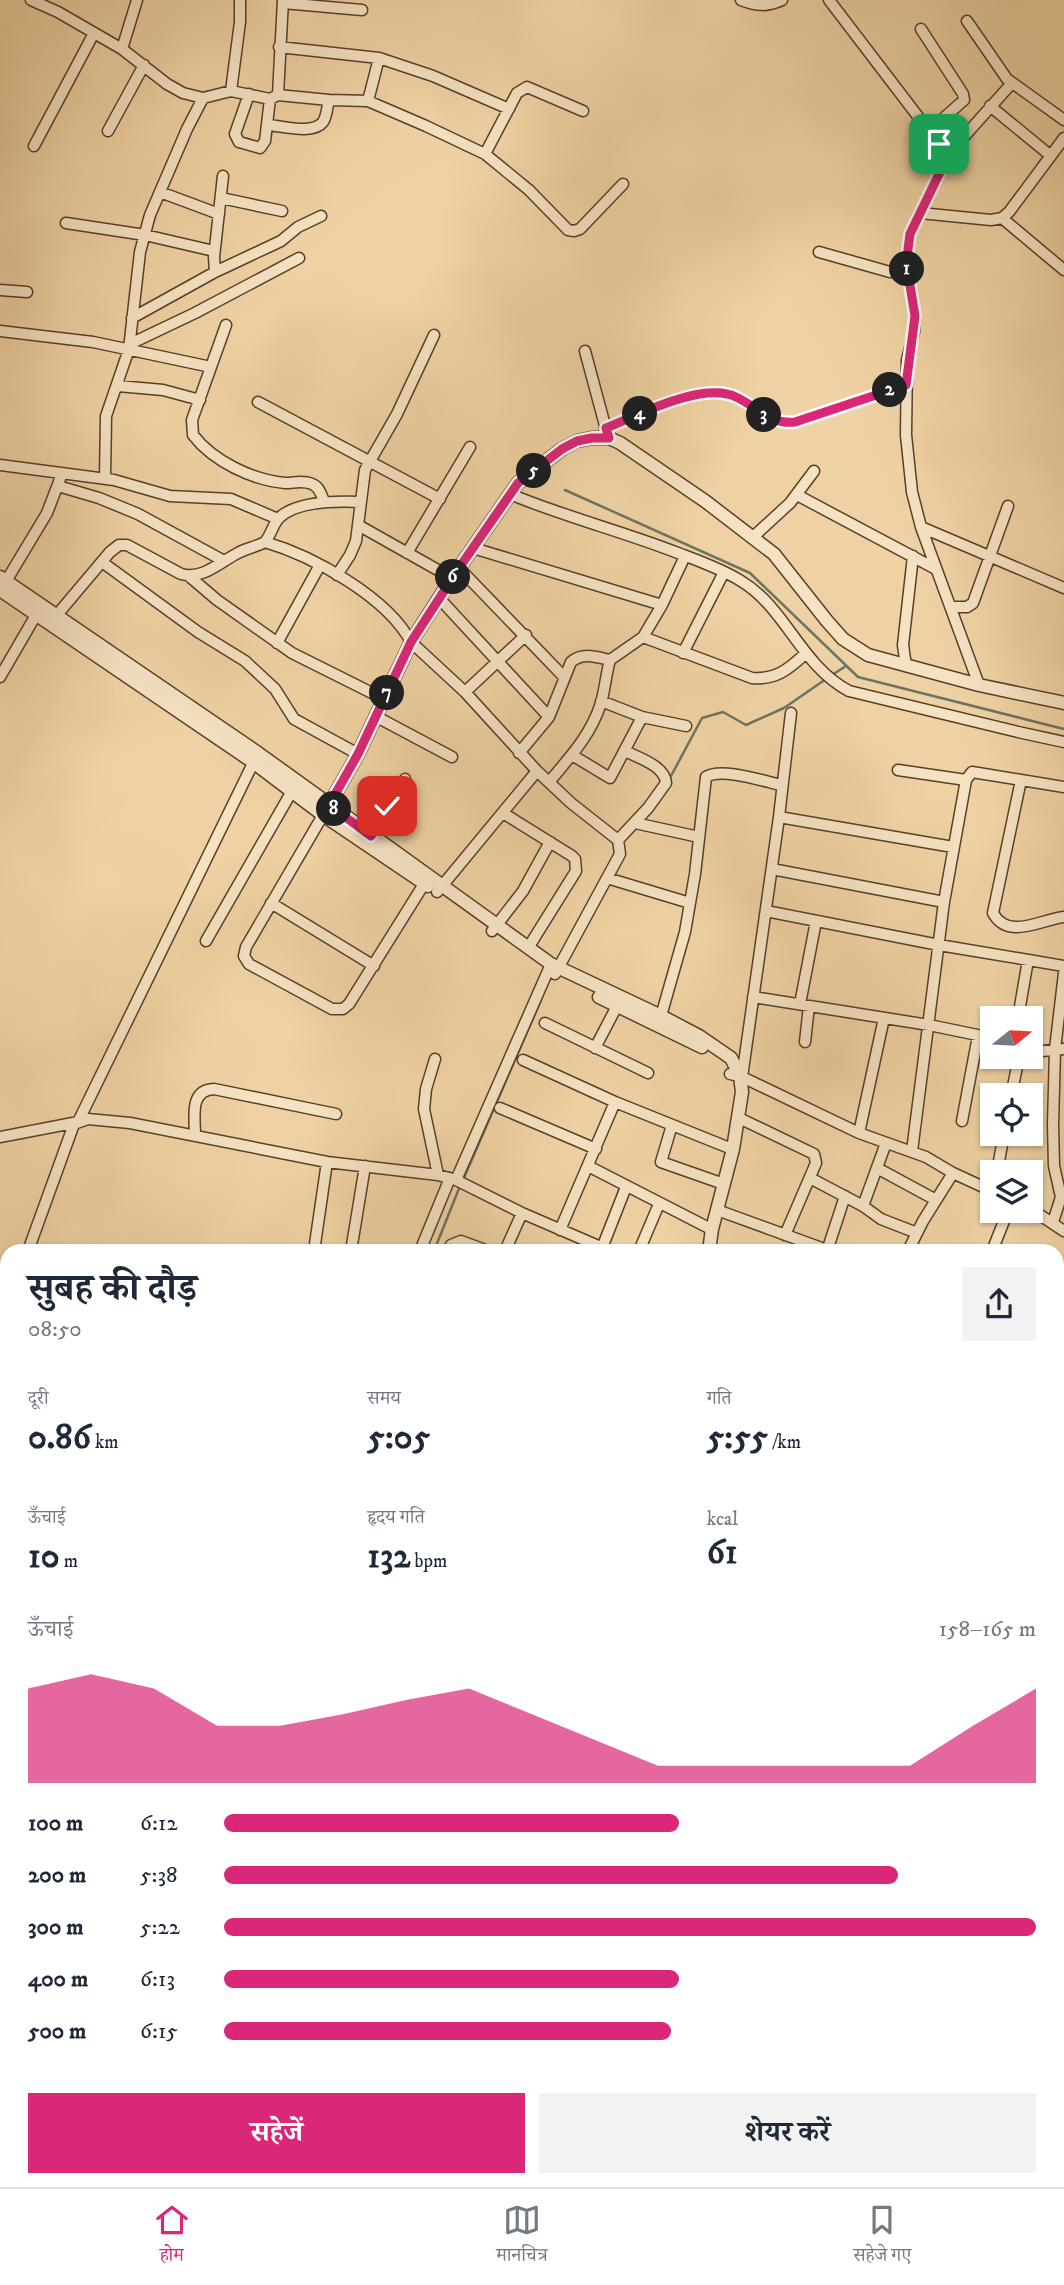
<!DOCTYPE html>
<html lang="hi">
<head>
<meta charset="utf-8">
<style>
	:root { --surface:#fff; --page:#f2f2f3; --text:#1f2937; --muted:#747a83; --line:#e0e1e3; --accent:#db2777 }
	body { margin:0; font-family:"IM FELL DW Pica","Noto Serif Devanagari",serif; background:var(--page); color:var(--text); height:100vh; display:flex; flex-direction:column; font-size:26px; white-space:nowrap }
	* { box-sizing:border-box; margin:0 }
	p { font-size:23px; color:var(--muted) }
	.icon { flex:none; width:38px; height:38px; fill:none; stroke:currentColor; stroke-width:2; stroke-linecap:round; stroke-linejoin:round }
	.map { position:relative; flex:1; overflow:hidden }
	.side { position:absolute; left:0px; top:1244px; width:1064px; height:943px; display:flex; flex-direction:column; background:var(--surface); border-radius:21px 21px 0 0; box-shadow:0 2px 5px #0004 }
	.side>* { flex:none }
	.needle { width:46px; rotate:72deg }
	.fabs { position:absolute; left:980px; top:1006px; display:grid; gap:14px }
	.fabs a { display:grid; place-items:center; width:63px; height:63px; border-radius:0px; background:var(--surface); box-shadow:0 2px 5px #0004; font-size:35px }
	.pin { position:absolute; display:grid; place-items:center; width:60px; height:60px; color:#fff; margin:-30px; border-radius:14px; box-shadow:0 4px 10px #0006 }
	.km { position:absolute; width:35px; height:35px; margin:-18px; border-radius:50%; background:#222; color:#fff; font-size:19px; line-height:35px; text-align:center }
	.round { display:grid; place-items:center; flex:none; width:74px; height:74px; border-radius:0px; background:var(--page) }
	.head { display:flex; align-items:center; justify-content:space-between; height:119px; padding:0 28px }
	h1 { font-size:38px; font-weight:700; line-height:52px }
	.stats { display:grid; grid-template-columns:repeat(3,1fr); gap:10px; height:119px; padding:7px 28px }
	.stats div { display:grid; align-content:center }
	.stats b { font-size:35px; font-weight:700 }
	.stats small { font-size:19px; font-weight:400 }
	.stats p { font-size:19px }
	.chart { height:196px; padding:14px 28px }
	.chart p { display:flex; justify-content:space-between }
	.chart svg { width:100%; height:126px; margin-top:7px; fill:var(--accent); opacity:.7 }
	.cta { display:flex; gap:14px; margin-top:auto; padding:14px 28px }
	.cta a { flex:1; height:80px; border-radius:0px; background:var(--accent); color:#fff; font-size:28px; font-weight:700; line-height:80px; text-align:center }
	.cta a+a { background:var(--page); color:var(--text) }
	ul { padding:0 28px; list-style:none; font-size:23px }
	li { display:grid; grid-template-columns:112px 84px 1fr; align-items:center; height:52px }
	li i { height:18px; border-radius:9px; background:var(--accent) }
	.tab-bar { display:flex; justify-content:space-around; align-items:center; height:98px; border-top:2px solid var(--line); background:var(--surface); font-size:19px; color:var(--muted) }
	.tab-bar a { display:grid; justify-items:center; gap:4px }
	.tab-bar .on { color:var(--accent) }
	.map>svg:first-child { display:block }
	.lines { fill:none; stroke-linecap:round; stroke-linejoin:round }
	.stream { stroke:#6c7463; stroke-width:2.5 }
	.minor-casing { stroke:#593f29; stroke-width:13 }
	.tertiary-casing { stroke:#593f29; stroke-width:15 }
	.minor { stroke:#f5e2c3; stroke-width:10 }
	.tertiary { stroke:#f5e2c3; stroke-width:12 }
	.route-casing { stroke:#fff; stroke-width:14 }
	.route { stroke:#db2777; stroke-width:9 }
</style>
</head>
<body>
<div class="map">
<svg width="1064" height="2187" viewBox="0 0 1064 2187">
	<rect width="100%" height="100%" fill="#efd2a3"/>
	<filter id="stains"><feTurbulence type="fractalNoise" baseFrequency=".00286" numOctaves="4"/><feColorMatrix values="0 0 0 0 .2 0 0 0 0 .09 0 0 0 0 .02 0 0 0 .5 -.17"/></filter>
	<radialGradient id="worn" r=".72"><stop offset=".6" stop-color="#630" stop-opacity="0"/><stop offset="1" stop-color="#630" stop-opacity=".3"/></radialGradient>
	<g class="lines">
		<path class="stream" d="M 565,490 L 750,573 L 858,677 L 1064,729
			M 832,675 L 846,666
			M 671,776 L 702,718 L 723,712 L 746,725 L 784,708 L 826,679
			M 463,1180 L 541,1000
			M 434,1251 L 460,1186
			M 707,2180 L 709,2187"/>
		<g class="minor-casing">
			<path id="minor" d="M 31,0 L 58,12 L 122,49 L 167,84 L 183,93 L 203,98 L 231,91 L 270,99 L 278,95 L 283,0
				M 741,0 C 756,6 767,7 782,0
				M 829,0 L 939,144 L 945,158 L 941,171 L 910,234 L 908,249 L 907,267 L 915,316 L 914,332 L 907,360 L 906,435 L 912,492 L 921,527 L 979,685
				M 283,3 L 362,10
				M 967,21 L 1007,79 L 1064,120
				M 921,29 L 963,94 L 964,100 L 929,131
				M 279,47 L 379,58 L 433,76 L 509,109
				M 122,49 L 137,0
				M 231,91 L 240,22 L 240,0
				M 249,94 L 235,134 L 239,142 L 260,148 L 265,141 L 270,99
				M 278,95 L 329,100 L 368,101 L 426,126 L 485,154 L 529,190 L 568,230 L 574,231 L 580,229 L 623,184
				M 368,101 L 379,58
				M 990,106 L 1051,156
				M 268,125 C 283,126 313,135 323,122 C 327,116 327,107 329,100
				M 108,131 L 144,65
				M 34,146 L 94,33
				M 485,154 L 517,93 L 527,87 L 583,111
				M 945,158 L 1012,83
				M 160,192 L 219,214
				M 221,198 L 282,211
				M 920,213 L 991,220 L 1002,218 L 1009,212 L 1064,138
				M 1002,218 L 1064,270
				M 66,223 L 145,235 L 214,251
				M 819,252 L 890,272 L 898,272 L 907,267
				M 215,272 L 214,257 L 223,176
				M 0,290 L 27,292
				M 132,318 L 215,272 L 281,241 L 298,227 L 321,216
				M 226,325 L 192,420 L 193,435 C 213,461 252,480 285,483 C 294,483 303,480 312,484 C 320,487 321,495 324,501
				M 0,331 L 93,342 L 211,367
				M 130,344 L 195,313 L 299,258
				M 585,351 L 607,433
				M 118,386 L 163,390 L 200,400
				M 258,402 L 440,499
				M 605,428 C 638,415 704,381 736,397 C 758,407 770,425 795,422 L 906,385
				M 0,465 L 114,480 L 170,496 L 231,499 L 278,519
				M 105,478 L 106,416 L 129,349 L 140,252 L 150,215 L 187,129 L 203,98
				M 58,486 L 99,498 L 138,514 L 224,561
				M 510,494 C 565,517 622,531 678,553 C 699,561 722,569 741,581 C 786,608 801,666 849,691 L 1018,732 L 1064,742
				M 797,495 L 936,569
				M 358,525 L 452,578
				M 921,527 L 1064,588
				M 753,537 L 790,503 L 814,471
				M 265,542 C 313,556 387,597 411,642 L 465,692 L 537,771 L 571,803 L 618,840 L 620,854 L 555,974
				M 473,548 L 662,605
				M 407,553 L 470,447
				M 102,562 L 198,632 L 245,661 L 275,689 L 294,719 L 358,754
				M 459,568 L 564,677
				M 337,575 L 350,555 L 356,541 L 365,470 L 397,414 L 434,335
				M 190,577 L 217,600 L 292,653 L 384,699
				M 2,588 L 47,513 L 60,479
				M 439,598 L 549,717
				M 951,607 L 967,607 L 973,603 L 1008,506
				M 51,622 L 110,552 L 119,545 L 127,545 L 181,574 C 203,580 220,562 238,553 C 247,548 256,547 265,542 C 271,535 273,524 279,518 C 296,501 339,501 361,502
				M 643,637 L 752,678 C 775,680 788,670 805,654
				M 277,643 L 320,565
				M 683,653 L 724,572
				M 906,666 L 903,645 L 913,556
				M 0,677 L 36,615
				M 465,692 L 526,635
				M 601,701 L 642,717 L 686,726
				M 375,716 L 452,757
				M 519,753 L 549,717 L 571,662 C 583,652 596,657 610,660
				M 572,755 L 610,778 L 642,717
				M 898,770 L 966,780 L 944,902 L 912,1151
				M 966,780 L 972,772 L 1064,787
				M 1021,780 L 993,913 C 1008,941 1042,919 1064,917
				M 549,782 C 570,757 591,735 601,703 C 605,689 606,674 610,660 L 643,637 L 662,605 L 685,556
				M 503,813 L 572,856 L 575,859 L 576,871 L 528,948
				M 323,815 L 246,947 L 244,956 L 249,964 L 332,1009 L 343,1009 L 349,1004 L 424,884
				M 779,817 L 953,847
				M 635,823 L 699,837
				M 371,836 L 381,815 L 405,779
				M 618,840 L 648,808 L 666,783 C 665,766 639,758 625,751
				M 772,869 L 944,902
				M 607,878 L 690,903
				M 437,892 L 537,771
				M 271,903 L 374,966
				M 766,911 L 939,945 L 1064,966
				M 492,931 L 523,891 L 550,842
				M 206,941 L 292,791
				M 753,997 L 929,1025 L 992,1038
				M 800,1004 L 816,921
				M 661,1016 L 685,932 L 695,874 L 706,777 C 721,767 763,781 781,785
				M 1018,1018 L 1028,960
				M 545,1023 L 648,1073
				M 805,1042 L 809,1006
				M 595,1048 L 617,1006
				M 1031,1052 L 1064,1049
				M 435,1059 L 426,1089 L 424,1109 L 438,1175
				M 523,1060 L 615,1102 L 560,1230
				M 730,1074 L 740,1076 L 859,1133 L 926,1157 L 953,1173 L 992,1191
				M 742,1077 L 779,817 L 791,713
				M 1011,1096 L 1019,1057
				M 615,1102 L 727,1147
				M 500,1108 L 596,1149
				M 739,1118 L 814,1154 L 816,1163 L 785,1235
				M 962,1121 L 978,1036
				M 672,1125 L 661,1162 L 718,1182
				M 859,1133 L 884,1018
				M 195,1136 C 195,1117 189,1090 214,1089 L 336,1114
				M 0,1137 L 78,1122 L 257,755
				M 588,1166 L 707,1227
				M 877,1168 L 936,1200
				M 997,1172 L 1004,1134
				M 810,1178 L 863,1206 L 881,1219 L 917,1233
				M 456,1180 L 551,964
				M 863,1206 L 886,1143
				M 1031,1209 L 1064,1231
				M 717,1210 L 830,1251
				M 1053,1222 L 1061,1197 L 1054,1166 L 1053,1125 L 1055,1049 L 1064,973
				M 602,1248 L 626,1187
				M 28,1251 L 74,1124 L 88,1119 L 130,1123 L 327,1162 L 438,1175 L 456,1180 L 522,1213 L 610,1251
				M 314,1251 L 327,1162
				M 351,1251 L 365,1166
				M 420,1251 L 450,1178
				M 448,1251 L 451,1245 L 461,1241 L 488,1251
				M 505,1251 L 522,1213
				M 639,1251 L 659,1204
				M 827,1251 L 845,1196
				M 908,1251 L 923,1221 L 953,1173
				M 992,1251 L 1008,1211
				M 1057,1293 L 1064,1275
				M 1057,1318 L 1064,1323
				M 0,1329 L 7,1310
				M 1057,1417 L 1064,1397
				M 1057,1425 L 1064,1428
				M 1057,1592 L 1064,1596
				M 1057,1706 L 1064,1691
				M 1057,1747 L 1064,1751
				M 1057,1876 L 1064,1858
				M 1057,1905 L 1064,1904
				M 1057,1958 L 1064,1956
				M 1057,2024 L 1064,2023
				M 780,2180 L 780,2182"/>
		</g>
		<g class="tertiary-casing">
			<path id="tertiary" d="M 0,577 L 258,753 L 551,964 L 661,1016 L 699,1036 L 731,1058 L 740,1076 L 742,1092 L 733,1149 L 712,1229 L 709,1251
				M 0,590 L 253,762 L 323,815 L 428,886
				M 325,812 L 358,754 L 411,642 L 452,578 L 518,483 L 562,449 L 577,441 L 592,438 L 609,438 L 620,443 L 705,501 L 774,554 L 827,621 L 843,639 L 868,655 L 979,685 L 1064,703
				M 599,997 L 702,1047
				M 1057,1527 L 1064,1531
				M 1057,2166 L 1064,2166
				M 1019,2180 L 1021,2187
				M 1032,2180 L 1034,2187"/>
		</g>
		<use href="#minor" class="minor"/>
		<use href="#tertiary" class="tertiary"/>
	</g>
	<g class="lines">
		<g class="route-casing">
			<path id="route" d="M 387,806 L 371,836 L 329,805 L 358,754 L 411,642 L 459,568 L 518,483 L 562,449 L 577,441 L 592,438 L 609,438 L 606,428 C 638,415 703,381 736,397 C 758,407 770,425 795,422 L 906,385 L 915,316 L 907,267 L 908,249 L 910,234 L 941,170 L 945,158 L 939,144"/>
		</g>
		<use href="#route" class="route"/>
	</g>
	<rect width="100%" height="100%" filter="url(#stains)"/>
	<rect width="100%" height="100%" fill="url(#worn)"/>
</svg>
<div class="fabs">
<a><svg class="needle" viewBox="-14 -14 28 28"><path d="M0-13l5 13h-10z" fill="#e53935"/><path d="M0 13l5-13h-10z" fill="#747a83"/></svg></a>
<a><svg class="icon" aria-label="locate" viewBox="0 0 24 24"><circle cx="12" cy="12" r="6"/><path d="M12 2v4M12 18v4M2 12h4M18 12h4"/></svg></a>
<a><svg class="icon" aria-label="layers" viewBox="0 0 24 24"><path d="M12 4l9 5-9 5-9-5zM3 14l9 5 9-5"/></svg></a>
</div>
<div class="pin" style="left:939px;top:144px;background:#1e9e55"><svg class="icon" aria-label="arrive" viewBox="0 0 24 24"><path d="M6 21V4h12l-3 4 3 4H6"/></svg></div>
<div class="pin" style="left:387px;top:806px;background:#d93025"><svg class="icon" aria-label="check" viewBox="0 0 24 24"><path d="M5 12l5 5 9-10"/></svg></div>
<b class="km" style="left:907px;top:269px">1</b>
<b class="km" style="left:890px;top:390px">2</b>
<b class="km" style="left:764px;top:415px">3</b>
<b class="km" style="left:640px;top:414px">4</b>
<b class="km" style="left:534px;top:471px">5</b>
<b class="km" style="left:453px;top:577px">6</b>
<b class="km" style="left:387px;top:693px">7</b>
<b class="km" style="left:334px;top:809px">8</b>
<section class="side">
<div class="head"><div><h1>सुबह की दौड़</h1><p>08:50</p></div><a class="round"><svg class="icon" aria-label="share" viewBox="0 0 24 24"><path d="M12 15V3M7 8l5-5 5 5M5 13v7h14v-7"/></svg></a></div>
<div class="stats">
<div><p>दूरी</p><b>0.86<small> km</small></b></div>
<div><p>समय</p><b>5:05</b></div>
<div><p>गति</p><b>5:55<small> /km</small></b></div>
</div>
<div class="stats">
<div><p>ऊँचाई</p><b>10<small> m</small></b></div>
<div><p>हृदय गति</p><b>132<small> bpm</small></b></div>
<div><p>kcal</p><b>61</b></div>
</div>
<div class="chart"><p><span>ऊँचाई</span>158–165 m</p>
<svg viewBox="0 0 160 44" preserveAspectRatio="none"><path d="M0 44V11L10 6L20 11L30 24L40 24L50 20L60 15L70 11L80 20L90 29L100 38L110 38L120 38L130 38L140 38L150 24L160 11V44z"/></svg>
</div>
<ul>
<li><b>100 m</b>6:12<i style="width:56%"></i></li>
<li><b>200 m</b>5:38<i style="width:83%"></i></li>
<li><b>300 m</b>5:22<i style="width:100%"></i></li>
<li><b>400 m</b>6:13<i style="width:56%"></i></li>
<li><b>500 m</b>6:15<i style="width:55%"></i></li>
</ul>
<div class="cta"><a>सहेजें</a><a>शेयर करें</a></div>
</section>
</div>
<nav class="tab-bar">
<a class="on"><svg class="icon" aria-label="home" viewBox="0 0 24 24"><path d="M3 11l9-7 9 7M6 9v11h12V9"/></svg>होम</a>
<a><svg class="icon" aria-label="map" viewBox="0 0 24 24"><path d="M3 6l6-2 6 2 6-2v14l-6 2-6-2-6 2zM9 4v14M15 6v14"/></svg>मानचित्र</a>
<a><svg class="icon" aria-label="saved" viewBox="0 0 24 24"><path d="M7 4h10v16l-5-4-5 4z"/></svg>सहेजे गए</a>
</nav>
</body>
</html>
